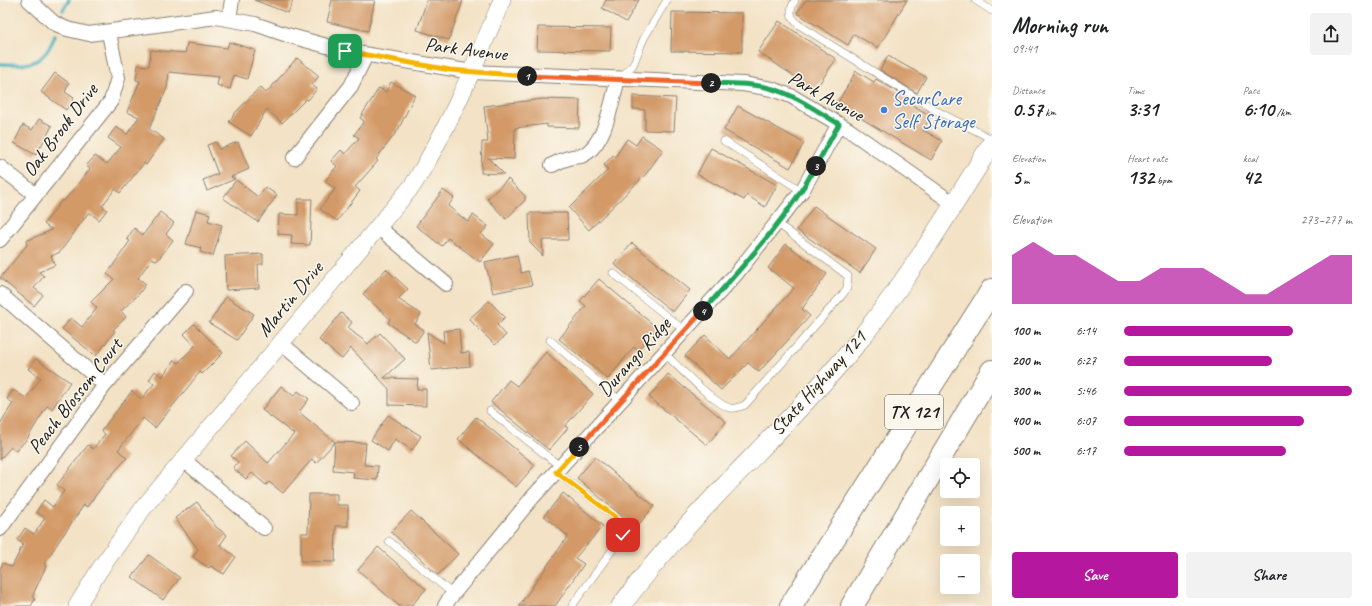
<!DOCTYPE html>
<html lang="en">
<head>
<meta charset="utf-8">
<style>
	:root { --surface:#fff; --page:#f2f2f2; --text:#202124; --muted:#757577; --accent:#b5179e }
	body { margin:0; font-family:Caveat,sans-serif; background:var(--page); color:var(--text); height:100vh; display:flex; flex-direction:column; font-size:15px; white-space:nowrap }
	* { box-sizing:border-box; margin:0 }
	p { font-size:13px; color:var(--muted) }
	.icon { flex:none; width:22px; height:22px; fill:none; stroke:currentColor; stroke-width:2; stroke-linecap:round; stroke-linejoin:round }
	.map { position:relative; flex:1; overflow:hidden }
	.side { display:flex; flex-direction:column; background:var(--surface); width:380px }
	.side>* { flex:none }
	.tools { position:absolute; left:940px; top:458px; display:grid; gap:8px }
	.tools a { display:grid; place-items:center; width:40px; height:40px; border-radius:4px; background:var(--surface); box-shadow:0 4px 16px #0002; font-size:20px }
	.pin { position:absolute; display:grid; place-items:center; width:34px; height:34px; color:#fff; margin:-17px; border-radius:8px; box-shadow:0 2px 6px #0006 }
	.km { position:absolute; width:20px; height:20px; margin:-10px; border-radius:50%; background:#222; color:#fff; font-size:11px; line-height:20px; text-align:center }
	.round { display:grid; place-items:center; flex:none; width:42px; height:42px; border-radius:4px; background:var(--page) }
	.summary { display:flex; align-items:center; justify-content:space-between; height:68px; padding:0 20px }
	h1 { font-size:22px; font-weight:700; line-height:30px }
	.figures { display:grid; grid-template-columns:repeat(3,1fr); gap:6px; height:68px; padding:4px 20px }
	.figures div { display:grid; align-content:center }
	.figures b { font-size:20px; font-weight:700 }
	.figures small { font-size:11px; font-weight:400 }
	.figures p { font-size:11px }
	.chart { height:112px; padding:8px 20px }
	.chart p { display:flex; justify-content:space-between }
	.chart svg { width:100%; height:72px; margin-top:4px; fill:var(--accent); opacity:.7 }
	.cta { display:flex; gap:8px; margin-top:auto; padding:8px 20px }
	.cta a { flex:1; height:46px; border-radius:4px; background:var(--accent); color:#fff; font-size:16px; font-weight:700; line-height:46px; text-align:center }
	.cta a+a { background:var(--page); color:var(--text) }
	ul { padding:0 20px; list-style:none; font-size:13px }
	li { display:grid; grid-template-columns:64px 48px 1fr; align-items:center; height:30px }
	li i { height:10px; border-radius:5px; background:var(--accent) }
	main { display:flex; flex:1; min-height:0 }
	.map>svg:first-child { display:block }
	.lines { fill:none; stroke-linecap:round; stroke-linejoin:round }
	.stream { stroke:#3dadb9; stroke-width:3.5 }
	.building { fill:#d39a67 }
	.service-casing { stroke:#887f70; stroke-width:8 }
	.minor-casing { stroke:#887f70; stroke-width:16 }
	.tertiary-casing { stroke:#887f70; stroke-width:18 }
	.secondary-casing { stroke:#887f70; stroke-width:20 }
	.motorway-casing { stroke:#887f70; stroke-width:24 }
	.service { stroke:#fff; stroke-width:7 }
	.minor { stroke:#fff; stroke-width:14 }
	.tertiary { stroke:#fff; stroke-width:17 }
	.secondary { stroke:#fff; stroke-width:19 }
	.motorway { stroke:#fff; stroke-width:22 }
	.split-1-casing { stroke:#fff; stroke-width:8 }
	.split-2-casing { stroke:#fff; stroke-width:8 }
	.split-3-casing { stroke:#fff; stroke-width:8 }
	.split-4-casing { stroke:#fff; stroke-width:8 }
	.split-5-casing { stroke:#fff; stroke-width:8 }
	.split-6-casing { stroke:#fff; stroke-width:8 }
	.split-1 { stroke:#f5b400; stroke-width:5 }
	.split-2 { stroke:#f0652b; stroke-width:5 }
	.split-3 { stroke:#22a559; stroke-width:5 }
	.split-4 { stroke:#22a559; stroke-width:5 }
	.split-5 { stroke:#f0652b; stroke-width:5 }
	.split-6 { stroke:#f5b400; stroke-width:5 }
	.shop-dot { fill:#3f7fe0; stroke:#fbf7ec; stroke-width:1.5 }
	.labels { text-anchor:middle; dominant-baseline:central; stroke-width:3; stroke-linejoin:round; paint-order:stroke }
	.shield { fill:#fbf7ec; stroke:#5f5e5a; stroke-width:1 }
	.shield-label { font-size:19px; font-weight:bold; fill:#1c1c1c }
	.street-label { font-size:20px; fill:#1c1c1c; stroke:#fbf7ec }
	.shop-label { font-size:20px; fill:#366cbe; stroke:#fbf7ec; text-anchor:start }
</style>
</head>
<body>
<main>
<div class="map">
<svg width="992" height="606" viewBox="0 0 992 606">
	<rect width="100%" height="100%" fill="#fbf7ec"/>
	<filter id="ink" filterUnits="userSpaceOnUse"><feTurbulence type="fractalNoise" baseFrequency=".025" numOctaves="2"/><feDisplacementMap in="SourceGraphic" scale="8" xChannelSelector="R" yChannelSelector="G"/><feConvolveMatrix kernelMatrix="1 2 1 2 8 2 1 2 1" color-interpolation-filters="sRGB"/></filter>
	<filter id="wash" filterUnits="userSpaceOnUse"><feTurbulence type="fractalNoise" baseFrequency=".012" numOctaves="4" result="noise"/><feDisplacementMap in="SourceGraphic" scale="16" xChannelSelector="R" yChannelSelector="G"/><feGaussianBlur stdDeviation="0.9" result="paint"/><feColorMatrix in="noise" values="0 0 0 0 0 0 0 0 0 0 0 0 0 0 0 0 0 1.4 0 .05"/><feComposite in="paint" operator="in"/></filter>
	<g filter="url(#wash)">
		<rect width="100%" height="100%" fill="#f3e2c5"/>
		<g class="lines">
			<path class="stream" d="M 63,10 L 69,0
				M 0,64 C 30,65 44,66 55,35"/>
		</g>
		<g id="blocks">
			<path class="building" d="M 254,0 L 293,0 L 288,13 Z
				M 332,0 L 375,0 L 368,31 L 327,22 Z
				M 427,0 L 463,0 L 449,40 L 417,30 Z
				M 606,0 L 639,0 L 626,22 L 602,8 Z
				M 806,0 L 907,0 L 878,48 L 854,34 L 848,45 L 797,13 Z
				M 672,12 L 742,13 L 742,52 L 671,51 Z
				M 779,21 L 836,59 L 815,90 L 758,52 Z
				M 538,27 L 611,28 L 610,51 L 537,50 Z
				M 229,42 L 255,50 L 247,79 L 234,75 L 230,89 L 217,85 L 219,77 L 169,72 L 167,88 L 149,129 L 164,139 L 146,165 L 144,163 L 120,193 L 115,189 L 102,206 L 107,210 L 99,220 L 89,212 L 60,252 L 51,256 L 55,265 L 39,272 L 44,276 L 34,288 L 43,295 L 34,306 L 0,278 L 27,245 L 26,241 L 52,230 L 44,224 L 62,200 L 64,201 L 90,169 L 86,166 L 95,156 L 107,164 L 121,147 L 108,138 L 116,127 L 127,134 L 139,117 L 127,112 L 140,81 L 136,80 L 138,65 L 149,66 L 151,50 L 185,53 L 187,43 L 227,48 Z
				M 888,56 L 926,77 L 917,93 L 880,70 Z
				M 297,58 L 319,76 L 312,85 L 317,89 L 308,100 L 306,99 L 282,123 L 267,109 L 251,136 L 229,122 L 235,113 L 260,87 L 266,93 Z
				M 856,71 L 874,82 L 876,79 L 912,101 L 911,104 L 931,116 L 923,130 L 942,141 L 931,160 L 837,104 Z
				M 55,73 L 69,83 L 65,92 L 74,98 L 66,110 L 41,92 Z
				M 391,82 L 415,95 L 398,130 L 376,159 L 378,161 L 355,187 L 360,191 L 337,221 L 320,209 L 335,189 L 325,181 L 337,166 L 331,161 L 341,150 L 345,154 L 359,138 L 354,135 L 364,121 L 360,118 L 379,88 L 386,92 Z
				M 633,96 L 676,98 L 674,131 L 645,130 L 645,110 L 633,109 Z
				M 543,99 L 580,100 L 579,128 L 547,127 L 547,124 L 515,128 L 514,159 L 488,158 L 504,174 L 481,173 L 482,142 L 488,142 L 484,106 Z
				M 738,106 L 804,143 L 790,168 L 724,130 Z
				M 39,119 L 52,126 L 36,155 L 14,143 L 23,125 L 32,130 Z
				M 642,136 L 663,150 L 646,174 L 589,230 L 569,208 L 608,170 L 604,165 L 613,155 L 615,157 L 627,139 L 636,145 Z
				M 216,142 L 219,149 L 238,142 L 249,169 L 231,177 L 235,179 L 207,191 L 203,180 L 218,174 L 207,145 Z
				M 711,148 L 777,185 L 765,207 L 747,195 L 744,200 L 697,174 Z
				M 508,179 L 525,196 L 525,200 L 506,219 L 487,199 Z
				M 236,180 L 258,197 L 265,187 L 277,195 L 258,222 L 223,198 Z
				M 443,190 L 454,198 L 448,206 L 468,222 L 473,215 L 488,226 L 481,234 L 494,244 L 480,262 L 448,238 L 442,246 L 416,226 Z
				M 298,199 L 312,199 L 310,245 L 291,244 L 292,235 L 278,234 L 279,214 L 298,215 Z
				M 814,206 L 876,249 L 860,273 L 797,230 Z
				M 196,210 L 210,214 L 208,221 L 222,225 L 213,256 L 200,252 L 201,248 L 186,244 Z
				M 160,212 L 174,223 L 166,234 L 173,240 L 157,261 L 152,258 L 138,278 L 146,284 L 138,295 L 121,311 L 126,317 L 113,330 L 115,331 L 96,356 L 62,329 L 71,318 L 82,327 L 97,308 L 91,302 L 114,279 L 107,274 L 130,241 L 127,239 L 134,228 L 143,235 Z
				M 529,213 L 567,213 L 568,240 L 542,240 L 543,256 L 530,243 Z
				M 632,243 L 690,290 L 673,312 L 614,264 Z
				M 786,244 L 827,274 L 802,309 L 810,316 L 759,372 L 748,363 L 721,390 L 685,356 L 705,335 L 730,359 L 794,288 L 768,268 Z
				M 263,254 L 263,264 L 258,264 L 259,288 L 226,290 L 225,256 Z
				M 517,255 L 521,273 L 528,271 L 532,285 L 493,293 L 485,262 Z
				M 386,269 L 408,289 L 398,299 L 421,314 L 415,324 L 424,330 L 416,342 L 388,323 L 390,319 L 363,294 Z
				M 599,279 L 657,328 L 638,350 L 634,347 L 608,379 L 559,339 L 586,306 L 580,301 Z
				M 226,297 L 254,314 L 237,340 L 209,323 Z
				M 489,301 L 505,317 L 497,325 L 506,335 L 495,345 L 469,319 Z
				M 341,313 L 352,322 L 348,328 L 368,344 L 380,333 L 405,359 L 384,378 L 418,379 L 417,389 L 426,389 L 426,406 L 389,405 L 389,389 L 351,348 L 342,359 L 319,340 Z
				M 194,324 L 223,353 L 202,374 L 200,372 L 155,428 L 143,418 L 118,450 L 127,458 L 107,480 L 87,507 L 84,505 L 61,538 L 44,564 L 46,566 L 32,597 L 35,599 L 31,606 L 0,606 L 0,569 L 3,563 L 12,567 L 23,544 L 17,540 L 25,528 L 34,534 L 45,518 L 36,512 L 44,500 L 53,507 L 64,491 L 57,485 L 88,445 L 93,449 L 105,434 L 101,431 L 132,391 L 141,399 L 154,384 L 149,380 L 155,371 L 162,377 L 174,360 L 178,363 L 195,346 L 184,334 Z
				M 459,329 L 461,353 L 469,352 L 470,366 L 431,370 L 427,332 L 444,343 L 443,331 Z
				M 546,352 L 593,394 L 565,426 L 568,428 L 549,450 L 491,402 L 509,380 L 517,386 Z
				M 36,359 L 70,382 L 52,409 L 47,406 L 27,439 L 16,451 L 11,447 L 0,459 L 0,424 L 13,403 L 7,399 L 13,390 L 26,398 L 41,378 L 28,369 Z
				M 668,374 L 726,422 L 707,445 L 649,397 Z
				M 281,386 L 294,396 L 298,391 L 309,399 L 299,412 L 335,442 L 366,443 L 364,465 L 378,466 L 377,480 L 353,478 L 354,472 L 333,470 L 335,442 L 316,463 L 312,459 L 283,493 L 269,482 L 266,485 L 252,473 L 246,479 L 233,468 L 238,462 L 231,456 L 245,441 L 268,463 L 294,434 L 262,410 Z
				M 388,415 L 421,436 L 412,450 L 395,439 L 388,451 L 371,440 Z
				M 476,417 L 535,465 L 516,487 L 458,439 Z
				M 595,457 L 654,506 L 636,528 L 577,478 Z
				M 563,493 L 603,526 L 575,558 L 584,564 L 555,606 L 519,606 L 568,536 L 544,516 Z
				M 309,494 L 337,494 L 337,505 L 348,505 L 348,526 L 336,526 L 335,562 L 301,561 L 301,533 L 308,533 Z
				M 197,502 L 216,527 L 227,535 L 220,545 L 236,557 L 224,574 L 211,566 L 209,568 L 193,557 L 198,549 L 175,518 Z
				M 411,511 L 458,554 L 438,575 L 391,532 Z
				M 378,547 L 426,589 L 411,606 L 399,606 L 358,570 Z
				M 149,555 L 180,578 L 163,600 L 132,577 Z"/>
		</g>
	</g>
	<g filter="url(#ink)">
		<use href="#blocks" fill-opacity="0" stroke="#887f70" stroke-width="1"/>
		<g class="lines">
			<g class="service-casing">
				<path id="service" d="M 795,0 C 789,11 789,16 799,25 L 937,111 L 992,139
					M 975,0 L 992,11
					M 620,78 L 633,65 L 644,38 L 667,0
					M 724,141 L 802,191
					M 613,273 L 685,331
					M 550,340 L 621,402
					M 664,353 C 678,366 714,404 730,408 C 735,409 740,407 745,405 L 843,294 L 847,288 L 848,276 L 777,223
					M 490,411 L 561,467
					M 556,472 L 614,516 L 624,528 L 623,535 L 572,606
					M 389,541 L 453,594"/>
			</g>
			<g class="minor-casing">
				<path id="minor" d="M 29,0 L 54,23 L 67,29 L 89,34 L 216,17 L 255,24 L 287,35 L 345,51 L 472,72 L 743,84 L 772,89 L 791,96 L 849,130 L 954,204
					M 229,18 L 232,0
					M 294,158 L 351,86 L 366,55
					M 552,165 C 557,163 563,159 569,158 C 573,156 577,157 581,156 C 605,147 612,101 618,79
					M 0,167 L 36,195
					M 378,227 L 446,284
					M 0,240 L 111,101 L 118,78 L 109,33
					M 0,294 L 105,385
					M 282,344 L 352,403
					M 184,460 L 264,528
					M 0,529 L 105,385 L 186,291
					M 445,606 L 449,599 L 532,498 L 736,274 L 802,191 L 839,124"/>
			</g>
			<g class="tertiary-casing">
				<path id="tertiary" d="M 77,606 L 100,569 L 144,507 L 413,185 C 450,126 475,64 502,0"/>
			</g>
			<g class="secondary-casing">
				<path id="secondary" d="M 621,606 C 690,512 779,437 853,348 C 905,284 949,213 992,143"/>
			</g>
			<g class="motorway-casing">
				<path id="motorway" d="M 791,606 L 992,290
					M 852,606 L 992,371"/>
			</g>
			<use href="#service" class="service"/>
			<use href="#minor" class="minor"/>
			<use href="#tertiary" class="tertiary"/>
			<use href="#secondary" class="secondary"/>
			<use href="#motorway" class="motorway"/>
		</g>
	</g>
	<g class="lines" filter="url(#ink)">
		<g class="split-1-casing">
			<path id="split-1" d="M 345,51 L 450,70 L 527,76"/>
		</g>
		<g class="split-2-casing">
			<path id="split-2" d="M 527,76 L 711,83"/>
		</g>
		<g class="split-3-casing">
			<path id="split-3" d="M 711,83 C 732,84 754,83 773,89 C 797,96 818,112 839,124 L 816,166"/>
		</g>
		<g class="split-4-casing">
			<path id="split-4" d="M 703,311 C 743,266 787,219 816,166"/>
		</g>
		<g class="split-5-casing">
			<path id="split-5" d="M 579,447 L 703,311"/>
		</g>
		<g class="split-6-casing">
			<path id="split-6" d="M 579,447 L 556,472 L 614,516 L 624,528 L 623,535"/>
		</g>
		<use href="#split-1" class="split-1"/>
		<use href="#split-2" class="split-2"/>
		<use href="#split-3" class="split-3"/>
		<use href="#split-4" class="split-4"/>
		<use href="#split-5" class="split-5"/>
		<use href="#split-6" class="split-6"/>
	</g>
	<circle class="shop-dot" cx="884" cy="110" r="4"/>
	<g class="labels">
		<rect class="shield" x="885" y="395" width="58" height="34" rx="3"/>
		<g class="shield-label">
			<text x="914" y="412">TX 121</text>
		</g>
		<g class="street-label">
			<text transform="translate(466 49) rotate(7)">Park Avenue</text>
			<text transform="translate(826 96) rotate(29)">Park Avenue</text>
			<text transform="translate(60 130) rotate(-53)">Oak Brook Drive</text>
			<text transform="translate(290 299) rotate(-50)">Martin Drive</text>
			<text transform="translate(634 357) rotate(-48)">Durango Ridge</text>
			<text transform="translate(818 383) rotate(-48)">State Highway 121</text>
			<text transform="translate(75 396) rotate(-52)">Peach Blossom Court</text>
		</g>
		<g class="shop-label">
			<text x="892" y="98">SecurCare<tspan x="892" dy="23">Self Storage</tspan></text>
		</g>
	</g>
</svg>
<div class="tools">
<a><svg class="icon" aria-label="locate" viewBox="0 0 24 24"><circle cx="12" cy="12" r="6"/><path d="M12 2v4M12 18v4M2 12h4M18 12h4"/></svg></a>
<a>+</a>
<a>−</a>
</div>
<div class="pin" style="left:345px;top:51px;background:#1e9e55"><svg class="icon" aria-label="arrive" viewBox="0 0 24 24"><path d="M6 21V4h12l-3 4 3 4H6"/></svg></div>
<div class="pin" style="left:623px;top:535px;background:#d93025"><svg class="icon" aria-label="check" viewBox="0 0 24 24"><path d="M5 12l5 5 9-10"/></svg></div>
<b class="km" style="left:527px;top:76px">1</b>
<b class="km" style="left:711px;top:83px">2</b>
<b class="km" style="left:816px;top:166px">3</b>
<b class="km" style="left:703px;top:311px">4</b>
<b class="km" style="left:579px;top:447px">5</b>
</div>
<section class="side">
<div class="summary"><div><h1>Morning run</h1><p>09:41</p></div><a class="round"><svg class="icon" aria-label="share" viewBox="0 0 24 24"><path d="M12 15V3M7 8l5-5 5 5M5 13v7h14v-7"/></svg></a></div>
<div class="figures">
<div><p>Distance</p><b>0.57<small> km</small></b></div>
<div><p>Time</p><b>3:31</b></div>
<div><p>Pace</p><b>6:10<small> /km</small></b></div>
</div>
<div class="figures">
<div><p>Elevation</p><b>5<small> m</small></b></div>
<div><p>Heart rate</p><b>132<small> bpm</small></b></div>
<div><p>kcal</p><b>42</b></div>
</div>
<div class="chart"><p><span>Elevation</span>273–277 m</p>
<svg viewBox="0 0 160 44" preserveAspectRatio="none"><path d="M0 44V14L10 6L20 14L30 14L40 22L50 30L60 30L70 22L80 22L90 22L100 30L110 38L120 38L130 30L140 22L150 14L160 14V44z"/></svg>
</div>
<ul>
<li><b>100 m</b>6:14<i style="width:74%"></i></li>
<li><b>200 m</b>6:27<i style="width:65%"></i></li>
<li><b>300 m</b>5:46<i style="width:100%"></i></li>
<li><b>400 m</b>6:07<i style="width:79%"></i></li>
<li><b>500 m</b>6:17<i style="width:71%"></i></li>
</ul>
<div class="cta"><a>Save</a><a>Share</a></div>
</section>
</main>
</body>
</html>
